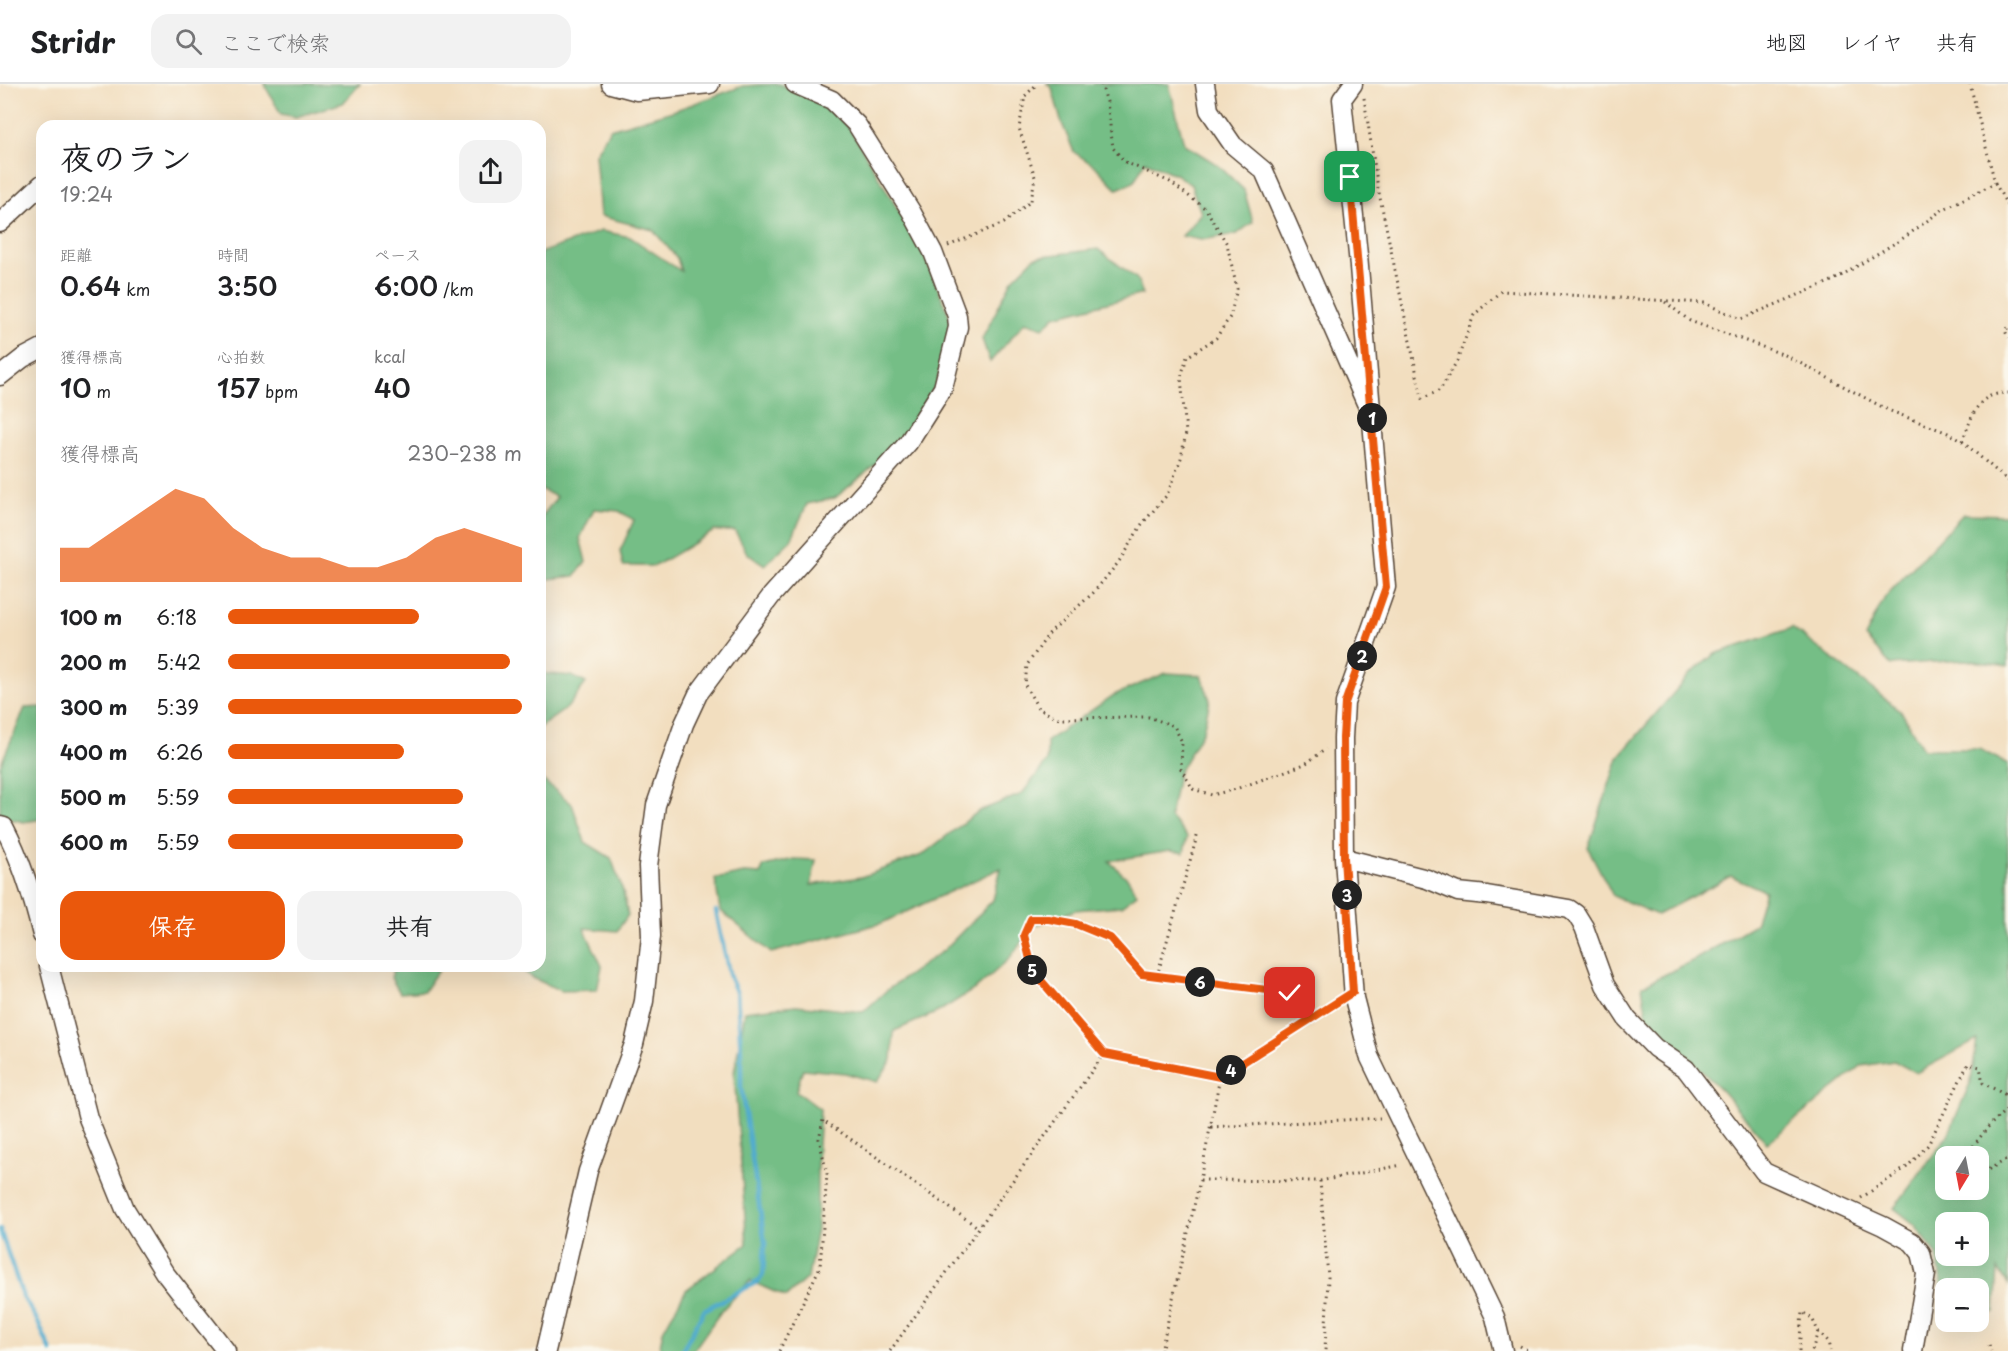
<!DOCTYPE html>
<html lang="ja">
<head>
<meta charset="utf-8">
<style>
	:root { --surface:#fff; --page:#f2f2f2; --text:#202124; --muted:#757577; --line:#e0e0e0; --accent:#ea580c }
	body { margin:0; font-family:"Playpen Sans","Klee One",sans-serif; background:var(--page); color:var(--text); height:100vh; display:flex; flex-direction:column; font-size:22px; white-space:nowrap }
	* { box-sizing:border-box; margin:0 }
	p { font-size:20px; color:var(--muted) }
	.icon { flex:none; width:33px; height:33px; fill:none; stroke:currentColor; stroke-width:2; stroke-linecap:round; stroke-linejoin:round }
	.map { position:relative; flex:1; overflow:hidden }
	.side { position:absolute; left:36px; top:36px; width:510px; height:852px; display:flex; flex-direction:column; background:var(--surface); border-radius:18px; box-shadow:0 6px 24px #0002 }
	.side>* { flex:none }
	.needle { width:39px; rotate:190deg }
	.fabs { position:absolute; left:1935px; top:1062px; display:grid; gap:12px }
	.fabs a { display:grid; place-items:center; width:54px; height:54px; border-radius:12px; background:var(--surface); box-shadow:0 6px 24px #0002; font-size:30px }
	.pin { position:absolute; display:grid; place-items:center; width:51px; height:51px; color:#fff; margin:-26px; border-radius:12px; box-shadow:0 3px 9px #0006 }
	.km { position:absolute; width:30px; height:30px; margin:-15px; border-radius:50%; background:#222; color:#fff; font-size:16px; line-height:30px; text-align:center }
	.round { display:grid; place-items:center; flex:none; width:63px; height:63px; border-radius:18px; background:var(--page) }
	.head { display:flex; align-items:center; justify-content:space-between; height:102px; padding:0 24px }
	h1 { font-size:33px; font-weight:600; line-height:45px }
	.stats { display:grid; grid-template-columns:repeat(3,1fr); gap:9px; height:102px; padding:6px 24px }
	.stats div { display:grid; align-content:center }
	.stats b { font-size:26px; font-weight:600 }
	.stats small { font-size:16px; font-weight:400 }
	.stats p { font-size:16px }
	.chart { height:168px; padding:12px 24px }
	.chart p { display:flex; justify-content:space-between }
	.chart svg { width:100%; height:108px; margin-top:6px; fill:var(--accent); opacity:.7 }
	.primary-button { display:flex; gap:12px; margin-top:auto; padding:12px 24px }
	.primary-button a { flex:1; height:69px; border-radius:18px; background:var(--accent); color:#fff; font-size:24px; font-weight:600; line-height:69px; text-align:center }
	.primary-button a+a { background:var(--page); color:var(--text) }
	ul { padding:0 24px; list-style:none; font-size:20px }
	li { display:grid; grid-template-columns:96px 72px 1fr; align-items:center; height:45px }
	li i { height:15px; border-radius:8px; background:var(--accent) }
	header { display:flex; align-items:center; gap:36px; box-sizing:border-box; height:84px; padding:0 30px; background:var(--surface); border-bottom:2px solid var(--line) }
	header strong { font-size:28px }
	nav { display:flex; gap:33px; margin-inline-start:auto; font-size:21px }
	.search { width:420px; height:54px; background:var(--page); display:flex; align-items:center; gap:15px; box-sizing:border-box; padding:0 21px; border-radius:18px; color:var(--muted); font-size:22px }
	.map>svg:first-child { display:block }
	.forest { fill:#74be86; stroke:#587452; stroke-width:1.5; fill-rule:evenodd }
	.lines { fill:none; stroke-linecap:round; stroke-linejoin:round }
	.stream { stroke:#51accf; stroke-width:4.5 }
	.minor-casing { stroke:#564536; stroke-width:21 }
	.path { stroke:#564536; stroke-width:3; stroke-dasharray:1.5 4.5; stroke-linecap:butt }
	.minor { stroke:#fff; stroke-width:18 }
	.route-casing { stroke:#fff; stroke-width:12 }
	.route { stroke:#ea580c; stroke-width:8 }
</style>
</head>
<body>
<header>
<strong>Stridr</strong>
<div class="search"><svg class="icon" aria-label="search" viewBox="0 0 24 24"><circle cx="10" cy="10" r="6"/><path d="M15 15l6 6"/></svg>ここで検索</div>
<nav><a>地図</a><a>レイヤ</a><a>共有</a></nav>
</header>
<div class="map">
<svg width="2008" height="1267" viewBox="0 0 2008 1267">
	<rect width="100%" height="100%" fill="#fbf7ec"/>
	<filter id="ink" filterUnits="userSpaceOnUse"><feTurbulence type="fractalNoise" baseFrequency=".0167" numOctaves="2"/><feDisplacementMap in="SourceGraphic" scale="12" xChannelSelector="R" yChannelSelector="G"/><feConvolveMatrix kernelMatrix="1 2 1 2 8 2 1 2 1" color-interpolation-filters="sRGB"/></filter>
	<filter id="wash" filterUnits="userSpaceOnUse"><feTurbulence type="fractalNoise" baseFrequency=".008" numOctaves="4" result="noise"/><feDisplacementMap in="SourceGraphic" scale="24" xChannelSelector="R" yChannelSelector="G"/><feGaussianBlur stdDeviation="1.35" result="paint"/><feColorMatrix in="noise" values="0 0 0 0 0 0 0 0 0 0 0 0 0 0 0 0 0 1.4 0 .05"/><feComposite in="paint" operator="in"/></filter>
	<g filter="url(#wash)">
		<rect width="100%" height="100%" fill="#f2debf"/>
		<path class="forest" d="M 264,0 L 360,0 L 343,19 L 296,33 L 281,30 Z
			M 779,0 L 824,19 L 849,43 L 923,168 L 949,231 L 951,241 L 937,298 L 903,358 L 835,414 L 807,420 L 791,456 L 765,481 L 747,469 L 735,447 L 714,447 L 655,482 L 623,482 L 620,467 L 634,436 L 619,427 L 594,425 L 580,454 L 586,478 L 575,492 L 540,496 L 540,435 L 557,413 L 540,405 L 540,169 L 601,147 L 630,153 L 681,187 L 677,174 L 653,146 L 600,132 L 595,70 L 610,45 L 673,27 L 743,2 Z
			M 1047,0 L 1169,0 L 1184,60 L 1218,81 L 1244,106 L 1253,138 L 1237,150 L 1201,156 L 1182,152 L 1201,129 L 1191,101 L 1177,91 L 1145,77 L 1134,98 L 1117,105 L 1096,83 L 1074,68 L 1061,37 L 1052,4 Z
			M 1098,165 L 1137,195 L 1143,210 L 1055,232 L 1043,244 L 1025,238 L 990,278 L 982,255 L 1012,196 L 1035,173 Z
			M 1963,430 L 2008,431 L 2008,582 L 1965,576 L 1891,581 L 1865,553 L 1885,513 Z
			M 1792,544 L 1901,627 L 1923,665 L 1979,665 L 2008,680 L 2008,1201 L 1998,1185 L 1995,1228 L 1980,1234 L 1978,1204 L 1946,1204 L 1945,1222 L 1937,1171 L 1914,1140 L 1894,1124 L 1948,1051 L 1971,997 L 1977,956 L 1916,989 L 1894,977 L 1861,982 L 1767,1059 L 1722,1007 L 1647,933 L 1642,902 L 1696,875 L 1755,840 L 1765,807 L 1731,792 L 1657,831 L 1613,812 L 1588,764 L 1618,674 L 1689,591 L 1715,570 ZM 1946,1072 L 1978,1072 L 1978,1106 L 1946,1106 ZM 1978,1138 L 1978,1172 L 1946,1172 L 1946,1138 Z
			M 540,589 L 572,592 L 586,599 L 567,624 L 540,643 Z
			M 1166,589 L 1201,591 L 1210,616 L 1203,647 L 1178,690 L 1170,733 L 1187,753 L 1184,769 L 1170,767 L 1109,777 L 1128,795 L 1137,810 L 1121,822 L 1075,826 L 1034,842 L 1009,875 L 978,903 L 938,928 L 894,947 L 892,976 L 877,998 L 845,989 L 803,985 L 796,1007 L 820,1025 L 817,1079 L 817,1145 L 808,1193 L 786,1213 L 750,1197 L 722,1226 L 693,1267 L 659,1267 L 663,1247 L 686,1206 L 747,1160 L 734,989 L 745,927 L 796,921 L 863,928 L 887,906 L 944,866 L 993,816 L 1001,784 L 882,839 L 771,869 L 720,826 L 715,795 L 744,789 L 760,790 L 764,782 L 794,775 L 816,776 L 811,801 L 861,793 L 922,771 L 979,727 L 1022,710 L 1047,677 L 1047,657 L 1114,611 Z
			M 42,623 L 42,735 L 24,738 L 0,733 L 0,682 L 25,624 Z
			M 540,694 L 572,720 L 585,758 L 611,774 L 623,807 L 628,831 L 617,847 L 584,844 L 602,882 L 597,906 L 561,907 L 531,893 L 518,882 L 540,882 Z
			M 394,882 L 441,882 L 424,907 L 400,909 L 391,894 Z"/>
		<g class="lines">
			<path class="stream" d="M 0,1146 L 23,1213 L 36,1234 L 51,1267
				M 682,1267 L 704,1226 L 759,1197 L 763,1191 L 765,1159 L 741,1003 L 741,969 L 737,909 L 730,894 L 716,827"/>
		</g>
	</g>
	<g filter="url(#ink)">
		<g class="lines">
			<g class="minor-casing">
				<path id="minor" d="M 611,0 L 637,7 L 710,0
					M 1205,0 L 1209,26 L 1233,61 L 1264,87 L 1366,319
					M 1353,0 L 1342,15 L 1358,171 L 1386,503 L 1345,619 L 1343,654 L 1344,774 L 1354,914 L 1369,972 L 1495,1233 L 1503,1267
					M 0,139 L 42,100
					M 0,292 L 23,274 L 42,264
					M 0,742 L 4,743 C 22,777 33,813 42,851
					M 1344,774 L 1427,795 L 1458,808 L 1487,811 L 1569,825 L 1576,830 L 1584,843 L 1605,901 L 1627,935 L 1655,964 L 1686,985 L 1764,1088 L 1883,1142 L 1912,1158 L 1921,1169 L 1926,1190 L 1913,1267
					M 49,882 L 88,1034 L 125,1125 L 164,1188 L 226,1267
					M 546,1267 L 588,1087 L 634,960 L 644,917 L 651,852 L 648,782 L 656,721 L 684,640 L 698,610 L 772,511 L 908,359 L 943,304 L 958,243 L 957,232 L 933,168 L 911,127 L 857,41 L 832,16 L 795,0"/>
			</g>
			<path class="path" d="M 1101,0 L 1107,18 L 1113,64 L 1125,78 L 1170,98 L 1206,125 L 1227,160 L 1237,205 L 1230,233 L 1216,254 L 1187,273 L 1181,293 L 1186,349 L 1181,374 L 1167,411 L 1142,440 L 1118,479 L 1093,509 L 1050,548 L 1027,581 L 1025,601 L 1038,624 L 1056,634 L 1149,633 L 1174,642 L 1182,658 L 1181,685 L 1193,705 L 1212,711 L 1236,705 L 1305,680 L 1326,665
				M 1364,14 L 1378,104 L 1422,315 L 1440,306 L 1457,277 L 1474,231 L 1501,207 L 1704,219 L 1741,235 L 1834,196 L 1905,153 L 1942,126 L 1995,99 L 1970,0
				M 1995,99 L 2008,123
				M 948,162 L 1004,139 L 1031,117 L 1035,93 L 1019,44 L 1025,12 L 1037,0
				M 1665,218 L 1690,237 L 1785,271 L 1888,326 L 1948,349 L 1962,357 L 2008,397
				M 2008,244 L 2005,246 L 2008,254
				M 1962,357 C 1974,331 1975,309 2008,309
				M 1157,892 L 1198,749
				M 1104,970 L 1033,887 L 1024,851 L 1031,835 L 1049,835 L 1076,840 L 1110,854 L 1142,890 L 1290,909
				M 1211,1043 L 1380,1034
				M 1966,1072 L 1987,1044 L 2008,1024
				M 1978,1091 L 2008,1075
				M 1200,1096 L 1320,1097 L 1402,1081
				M 1320,1097 L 1328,1193 L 1325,1267
				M 1861,1114 L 1907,1083 L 1928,1061 L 1968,980 L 1980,983 L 1983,999 L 2008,1012
				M 1818,1247 L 1828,1257 L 1830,1267
				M 1989,1261 L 1991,1267
				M 1520,1262 L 1529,1267
				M 779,1267 L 820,1183 L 827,1090 L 819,1055 L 823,1036 L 979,1144
				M 890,1267 L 1104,970 L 1220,993 L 1339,917
				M 1161,1267 L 1200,1096 L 1220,993
				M 1799,1267 L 1802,1228 L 1812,1234 L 1818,1247 L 1812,1267"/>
			<use href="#minor" class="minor"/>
		</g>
	</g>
	<g class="lines" filter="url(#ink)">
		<g class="route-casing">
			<path id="route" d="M 1290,909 L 1142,890 L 1110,854 L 1076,840 L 1049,835 L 1031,835 L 1024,851 L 1033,887 L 1104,970 L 1220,993 L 1353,908 L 1344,774 L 1343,654 L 1345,619 L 1386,503 L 1350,93"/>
		</g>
		<use href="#route" class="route"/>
	</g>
</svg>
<div class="fabs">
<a><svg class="needle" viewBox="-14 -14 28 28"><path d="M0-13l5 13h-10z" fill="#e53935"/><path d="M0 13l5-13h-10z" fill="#757577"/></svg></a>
<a>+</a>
<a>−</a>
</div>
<div class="pin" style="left:1350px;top:93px;background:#1e9e55"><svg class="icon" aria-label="arrive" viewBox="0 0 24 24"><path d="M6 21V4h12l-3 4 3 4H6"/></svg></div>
<div class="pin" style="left:1290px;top:909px;background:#d93025"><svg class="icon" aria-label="check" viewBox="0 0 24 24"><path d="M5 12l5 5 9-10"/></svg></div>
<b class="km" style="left:1372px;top:334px">1</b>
<b class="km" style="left:1362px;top:572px">2</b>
<b class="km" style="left:1347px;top:811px">3</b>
<b class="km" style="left:1231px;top:986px">4</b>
<b class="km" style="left:1032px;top:886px">5</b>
<b class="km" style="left:1200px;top:898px">6</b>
<section class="side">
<div class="head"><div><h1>夜のラン</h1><p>19:24</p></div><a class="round"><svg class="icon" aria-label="share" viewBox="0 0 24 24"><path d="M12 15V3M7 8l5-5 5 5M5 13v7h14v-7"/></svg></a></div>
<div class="stats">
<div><p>距離</p><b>0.64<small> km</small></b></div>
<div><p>時間</p><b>3:50</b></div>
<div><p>ペース</p><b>6:00<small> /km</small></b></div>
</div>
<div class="stats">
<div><p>獲得標高</p><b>10<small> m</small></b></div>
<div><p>心拍数</p><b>157<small> bpm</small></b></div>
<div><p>kcal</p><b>40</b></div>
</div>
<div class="chart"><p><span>獲得標高</span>230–238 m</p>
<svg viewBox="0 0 160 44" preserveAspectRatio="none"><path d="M0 44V30L10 30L20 22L30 14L40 6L50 10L60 22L70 30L80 34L90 34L100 38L110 38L120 34L130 26L140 22L150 26L160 30V44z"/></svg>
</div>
<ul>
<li><b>100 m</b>6:18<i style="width:65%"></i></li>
<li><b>200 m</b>5:42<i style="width:96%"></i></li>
<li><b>300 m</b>5:39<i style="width:100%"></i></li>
<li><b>400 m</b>6:26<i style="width:60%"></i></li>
<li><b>500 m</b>5:59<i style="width:80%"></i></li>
<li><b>600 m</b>5:59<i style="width:80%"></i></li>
</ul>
<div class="primary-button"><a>保存</a><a>共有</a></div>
</section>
</div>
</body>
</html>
